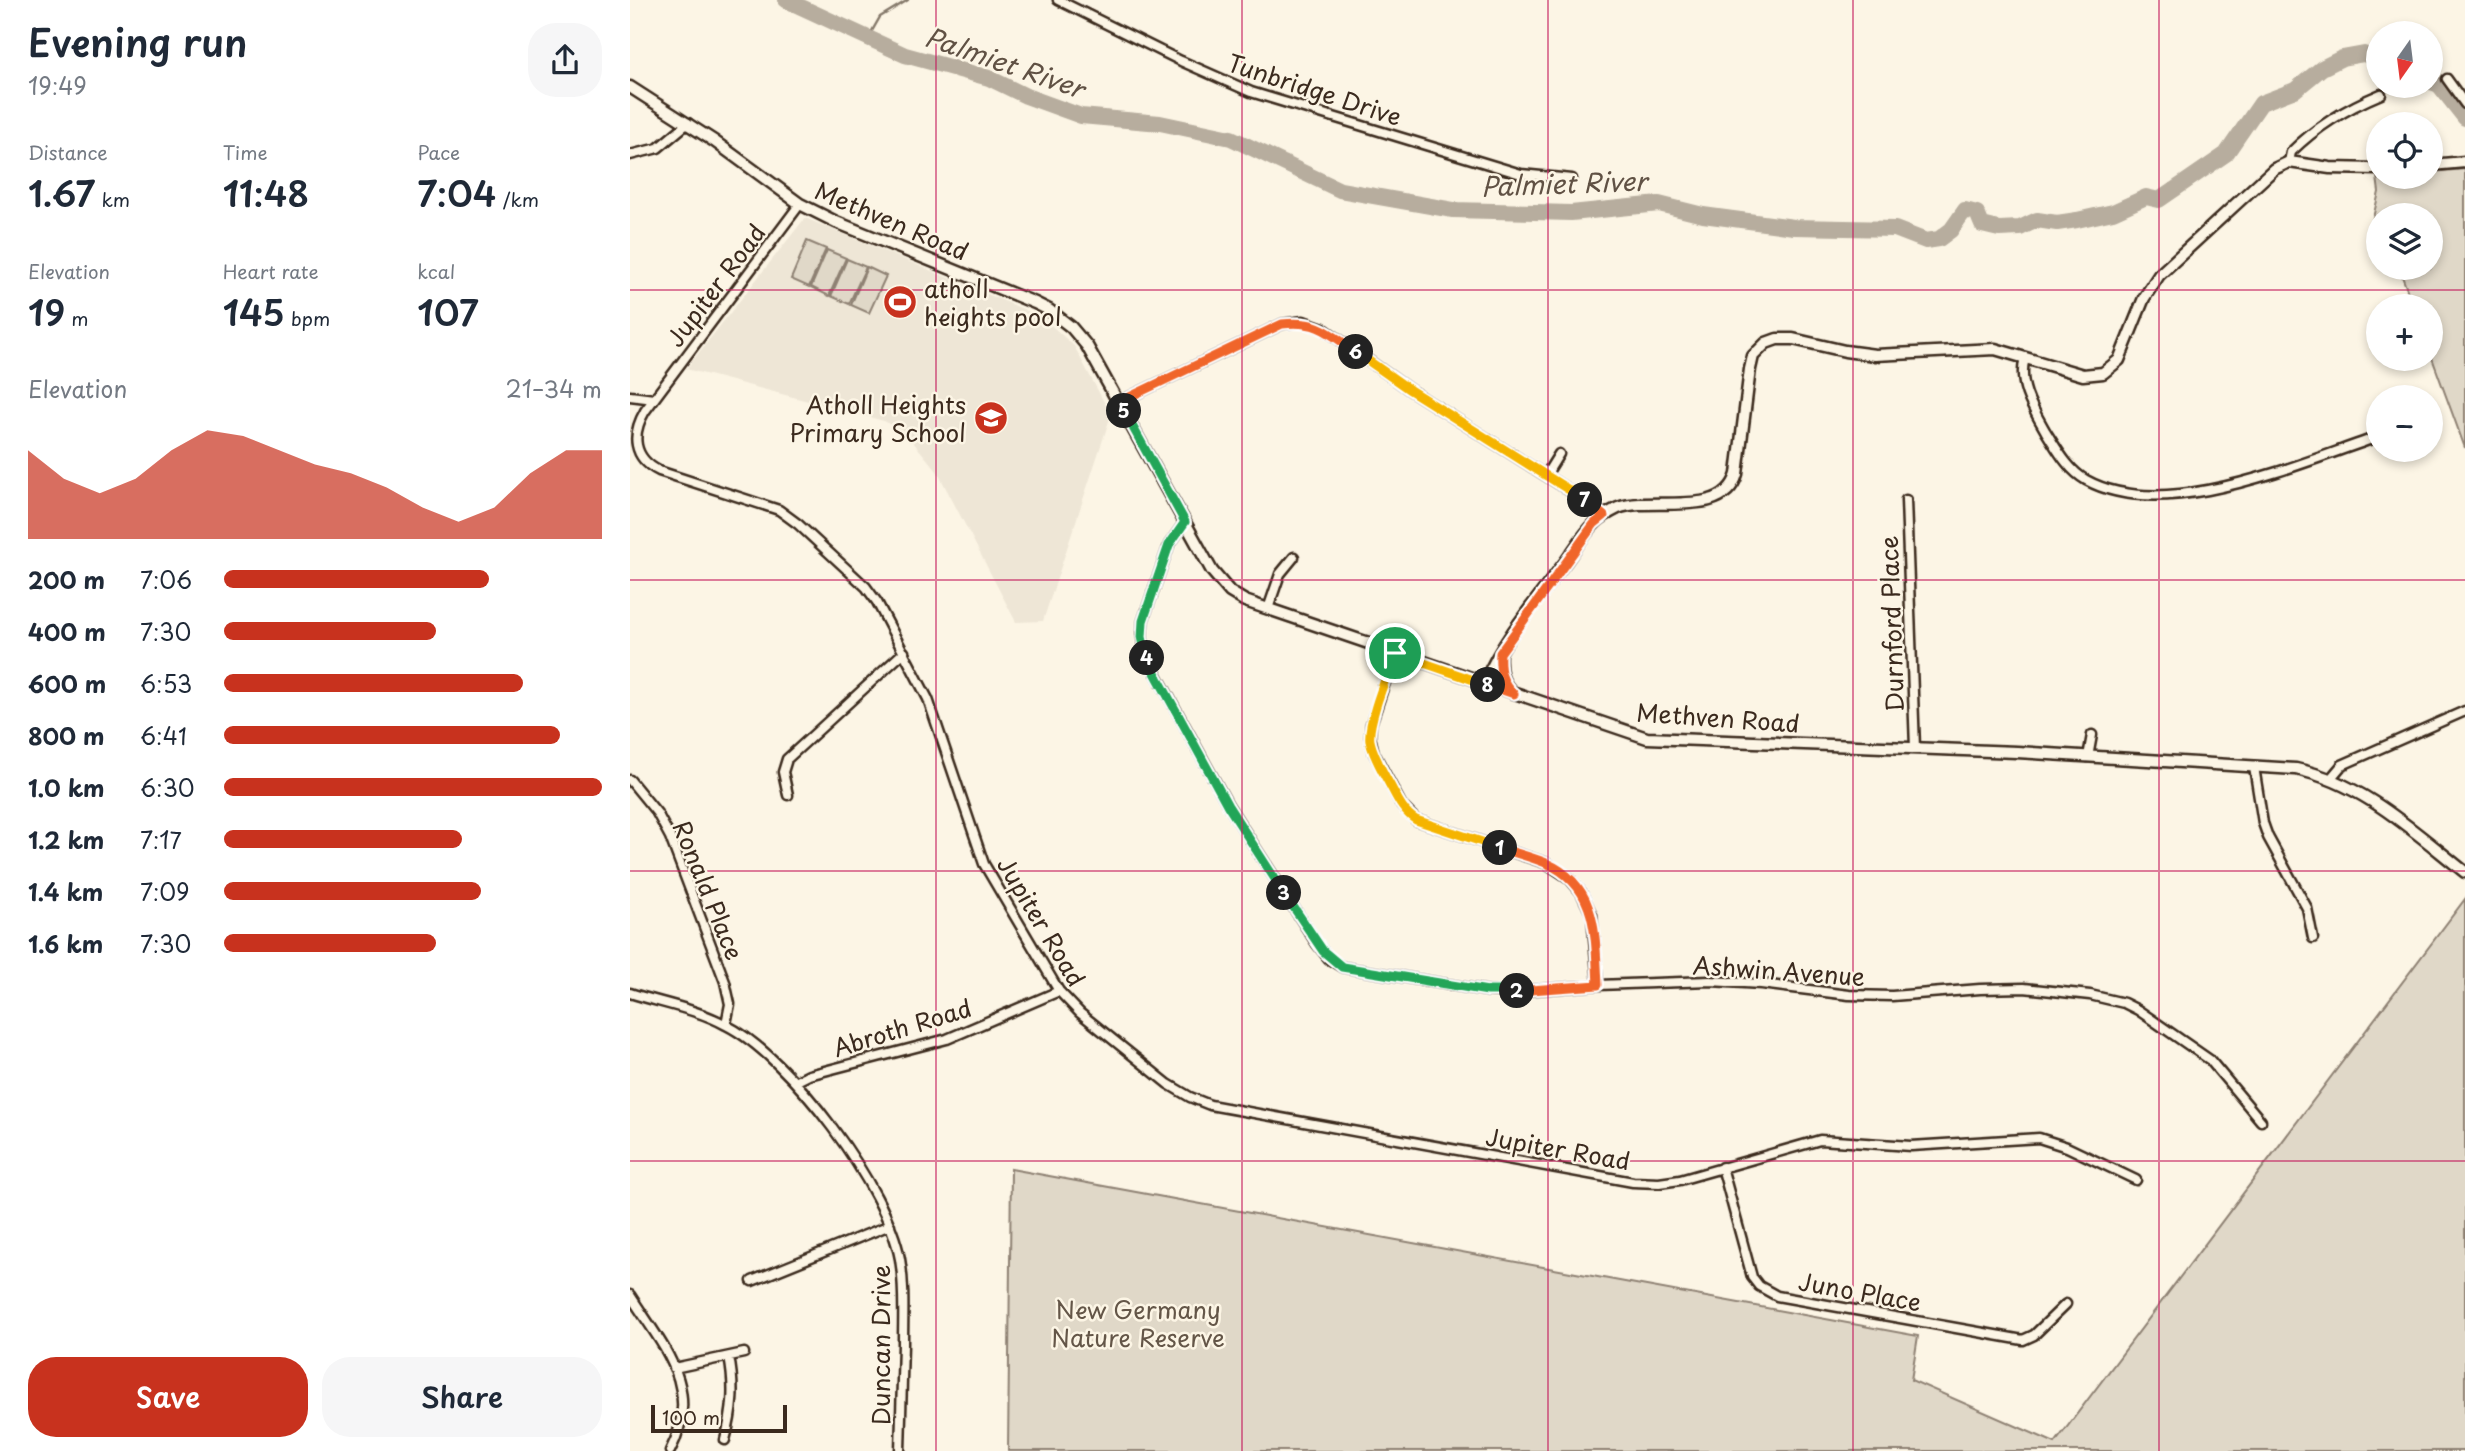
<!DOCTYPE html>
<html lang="en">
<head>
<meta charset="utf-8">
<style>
	:root { --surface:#fff; --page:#f6f6f7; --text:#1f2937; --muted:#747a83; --accent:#c8321e }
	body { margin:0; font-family:"Playpen Sans",sans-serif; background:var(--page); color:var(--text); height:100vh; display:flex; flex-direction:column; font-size:26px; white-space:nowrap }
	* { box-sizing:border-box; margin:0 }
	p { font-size:23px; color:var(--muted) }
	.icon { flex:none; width:38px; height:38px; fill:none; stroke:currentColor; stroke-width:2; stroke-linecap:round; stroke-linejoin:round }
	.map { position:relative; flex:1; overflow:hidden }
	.side { display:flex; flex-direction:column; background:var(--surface); width:630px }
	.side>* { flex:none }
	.needle { width:46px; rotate:194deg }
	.tools { position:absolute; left:1736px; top:21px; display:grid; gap:14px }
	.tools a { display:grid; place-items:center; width:77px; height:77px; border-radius:50%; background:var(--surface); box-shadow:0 4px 10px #0003; font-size:35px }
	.scale { position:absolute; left:21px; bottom:18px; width:136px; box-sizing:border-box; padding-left:7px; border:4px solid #3b2a1e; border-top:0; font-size:19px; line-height:24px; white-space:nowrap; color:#3b2a1e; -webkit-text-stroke:5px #fcf5e5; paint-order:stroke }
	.pin { position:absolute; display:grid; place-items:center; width:60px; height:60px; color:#fff; margin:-30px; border:4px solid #fff; border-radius:50%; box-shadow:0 2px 7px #0007 }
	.km { position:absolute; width:35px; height:35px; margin:-18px; border-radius:50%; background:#222; color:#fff; font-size:19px; line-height:35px; text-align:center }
	.round { display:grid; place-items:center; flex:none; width:74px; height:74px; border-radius:28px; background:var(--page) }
	.summary { display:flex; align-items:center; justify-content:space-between; height:119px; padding:0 28px }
	h1 { font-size:38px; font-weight:600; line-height:52px }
	.metrics { display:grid; grid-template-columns:repeat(3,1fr); gap:10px; height:119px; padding:7px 28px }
	.metrics div { display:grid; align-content:center }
	.metrics b { font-size:35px; font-weight:600 }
	.metrics small { font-size:19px; font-weight:400 }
	.metrics p { font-size:19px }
	.chart { height:196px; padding:14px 28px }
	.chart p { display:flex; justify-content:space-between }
	.chart svg { width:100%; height:126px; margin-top:7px; fill:var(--accent); opacity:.7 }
	.primary-button { display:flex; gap:14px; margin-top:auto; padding:14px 28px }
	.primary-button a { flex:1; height:80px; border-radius:28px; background:var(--accent); color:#fff; font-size:28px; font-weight:600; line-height:80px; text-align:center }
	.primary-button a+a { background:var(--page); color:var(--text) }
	ul { padding:0 28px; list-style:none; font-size:23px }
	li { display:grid; grid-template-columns:112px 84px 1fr; align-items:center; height:52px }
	li i { height:18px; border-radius:9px; background:var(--accent) }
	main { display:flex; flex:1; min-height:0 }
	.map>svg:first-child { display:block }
	.built { fill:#eee6d6 }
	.green { fill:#e0d8c8; stroke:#8e8173; stroke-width:2 }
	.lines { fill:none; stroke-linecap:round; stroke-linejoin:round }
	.stream { stroke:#85796b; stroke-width:2.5 }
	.river { stroke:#b7ad9e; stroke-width:16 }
	.minor-casing { stroke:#3b2a1e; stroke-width:13 }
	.tertiary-casing { stroke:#3b2a1e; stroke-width:15 }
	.minor { stroke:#fcf5e5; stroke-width:8 }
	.tertiary { stroke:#fcf5e5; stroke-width:10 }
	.split-1-casing { stroke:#fff; stroke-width:14 }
	.split-2-casing { stroke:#fff; stroke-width:14 }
	.split-3-casing { stroke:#fff; stroke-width:14 }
	.split-4-casing { stroke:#fff; stroke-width:14 }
	.split-5-casing { stroke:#fff; stroke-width:14 }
	.split-6-casing { stroke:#fff; stroke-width:14 }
	.split-7-casing { stroke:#fff; stroke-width:14 }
	.split-8-casing { stroke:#fff; stroke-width:14 }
	.split-9-casing { stroke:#fff; stroke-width:14 }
	.split-1 { stroke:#f5b400; stroke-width:9 }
	.split-2 { stroke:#f0652b; stroke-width:9 }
	.split-3 { stroke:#22a559; stroke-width:9 }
	.split-4 { stroke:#22a559; stroke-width:9 }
	.split-5 { stroke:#22a559; stroke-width:9 }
	.split-6 { stroke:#f0652b; stroke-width:9 }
	.split-7 { stroke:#f5b400; stroke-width:9 }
	.split-8 { stroke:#f0652b; stroke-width:9 }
	.split-9 { stroke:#f5b400; stroke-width:9 }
	.grid { fill:none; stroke:#c2185b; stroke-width:2; stroke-opacity:0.55 }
	.labels { text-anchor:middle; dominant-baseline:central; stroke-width:5; stroke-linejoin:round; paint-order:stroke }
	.street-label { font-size:24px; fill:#3b2a1e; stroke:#fcf5e5 }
	.poi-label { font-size:24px; fill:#3b2a1e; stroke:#fcf5e5; text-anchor:start }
	.park-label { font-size:24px; fill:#645648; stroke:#fcf5e5 }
	.water-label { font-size:26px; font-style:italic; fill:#605144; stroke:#fcf5e5 }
</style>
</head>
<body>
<main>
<section class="side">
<div class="summary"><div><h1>Evening run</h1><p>19:49</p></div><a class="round"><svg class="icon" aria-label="share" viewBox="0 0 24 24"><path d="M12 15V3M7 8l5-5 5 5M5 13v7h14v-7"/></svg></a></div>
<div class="metrics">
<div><p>Distance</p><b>1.67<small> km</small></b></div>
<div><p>Time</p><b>11:48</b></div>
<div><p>Pace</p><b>7:04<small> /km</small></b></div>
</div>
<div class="metrics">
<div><p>Elevation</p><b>19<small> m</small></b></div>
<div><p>Heart rate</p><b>145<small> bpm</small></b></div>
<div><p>kcal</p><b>107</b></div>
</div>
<div class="chart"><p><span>Elevation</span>21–34 m</p>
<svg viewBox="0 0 160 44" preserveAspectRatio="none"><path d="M0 44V13L10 23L20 28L30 23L40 13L50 6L60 8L70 13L80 18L90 21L100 26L110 33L120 38L130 33L140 21L150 13L160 13V44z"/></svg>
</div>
<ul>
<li><b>200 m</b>7:06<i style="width:70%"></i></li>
<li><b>400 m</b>7:30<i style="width:56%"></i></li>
<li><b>600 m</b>6:53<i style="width:79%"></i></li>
<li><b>800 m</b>6:41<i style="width:89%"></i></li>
<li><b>1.0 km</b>6:30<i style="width:100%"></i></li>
<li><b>1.2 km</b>7:17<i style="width:63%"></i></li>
<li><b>1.4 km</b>7:09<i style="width:68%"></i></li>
<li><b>1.6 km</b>7:30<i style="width:56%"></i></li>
</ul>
<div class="primary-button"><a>Save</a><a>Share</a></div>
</section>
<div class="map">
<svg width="1835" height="1451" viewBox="0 0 1835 1451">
	<rect width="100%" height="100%" fill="#fcf5e5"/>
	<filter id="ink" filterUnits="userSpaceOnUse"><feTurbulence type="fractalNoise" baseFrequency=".0143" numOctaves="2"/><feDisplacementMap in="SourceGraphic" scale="14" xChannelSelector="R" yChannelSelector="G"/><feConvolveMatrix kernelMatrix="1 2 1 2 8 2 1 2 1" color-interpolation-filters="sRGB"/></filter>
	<g filter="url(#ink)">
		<path class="built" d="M 175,218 L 412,317 L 444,346 L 481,415 L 413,621 L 386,622 L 307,471 L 274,431 L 254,421 L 56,369 Z"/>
		<path class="green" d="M 1835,169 L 1835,448 L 1801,355 L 1801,306 L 1783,306 L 1769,268 L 1801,268 L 1801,215 L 1748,215 L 1748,236 L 1740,231 L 1749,192 L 1747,177 L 1801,177 L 1801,172 Z
			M 177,241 L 196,249 L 179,287 L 161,279 Z
			M 197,250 L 216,258 L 199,296 L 181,287 Z
			M 217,259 L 236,267 L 219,304 L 201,296 Z
			M 237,267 L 256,276 L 239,313 L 221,305 Z
			M 1835,899 L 1835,1451 L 378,1451 L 381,1169 L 1288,1336 L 1281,1380 L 1425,1443 Z"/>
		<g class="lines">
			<path class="stream" d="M 238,38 L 250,17 L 278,0"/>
			<path class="river" d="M 156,0 L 275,55 L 359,78 L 396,96 L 451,116 L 530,123 L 601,138 L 710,190 L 823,210 L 941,213 L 1029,204 L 1073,215 L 1164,227 L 1265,229 L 1296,241 L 1309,239 L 1321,230 L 1335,210 L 1347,213 L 1352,225 L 1369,229 L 1390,228 L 1407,220 L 1427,223 L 1447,220 L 1483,212 L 1516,197 L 1529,200 L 1596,154 L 1631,103 L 1665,90 L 1692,68 L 1712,58 L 1734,54 L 1748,60
				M 1801,82 L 1809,85 L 1835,118"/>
			<g class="minor-casing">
				<path id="minor" d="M 428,0 L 551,61 L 621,92 L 891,174 L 942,179
					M 1817,79 L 1835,104
					M 0,155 L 28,148 L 58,123
					M 1659,162 L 1661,152 C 1687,126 1717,108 1751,94
					M 170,204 L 15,411 C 1,435 3,458 29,471 L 149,510 L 168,524 L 236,587 L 247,602 L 298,699 L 354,864 L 429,991 L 450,1013 L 538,1084 L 560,1097 L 580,1105 L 1003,1182 L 1029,1183 L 1050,1180 L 1190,1140 L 1281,1146 L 1409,1138 L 1437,1147 L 1506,1180
					M 1395,358 C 1387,384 1403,409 1416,432 C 1427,449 1438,470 1456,480 C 1535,524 1669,463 1748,437
					M 0,396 L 24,399
					M 489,402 L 652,324 L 673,321 L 693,328 L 780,390 L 964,506 L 974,516
					M 916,475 L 929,454
					M 1276,500 L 1285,748
					M 555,522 L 539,545 L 513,621 L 512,637 L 516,655 L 598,805 L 687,944 L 699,959 L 712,967 L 858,991 L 878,992 L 968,985 L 1080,981 L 1131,984 L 1219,995 L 1262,996 L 1350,989 L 1394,988 L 1460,995 L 1494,1003 L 1508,1010 L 1580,1060 L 1631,1121
					M 638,609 L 650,574 L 664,557
					M 765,653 L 741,724 L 740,737 L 744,753 L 772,806 L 786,820 L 916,863 L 939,878 L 951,892 L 962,915 L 968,985
					M 1458,757 L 1462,735
					M 1624,767 L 1633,823 L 1638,837 L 1677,908 L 1683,938
					M 1701,778 L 1712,765 L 1835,711
					M 0,780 L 27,813 L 40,837 L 95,982 L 100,1004 L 96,1024
					M 158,795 L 153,772 L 157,759 L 274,652
					M 0,993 C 31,1003 67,1009 96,1025 C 161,1058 257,1188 270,1259 C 275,1288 273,1316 273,1344 C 272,1380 271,1415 270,1451
					M 165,1082 L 179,1075 L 317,1039 L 429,991
					M 1092,1167 L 1122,1277 L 1129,1286 L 1147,1296 L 1393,1340 L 1404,1335 L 1436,1304
					M 122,1281 L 260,1225
					M 0,1295 C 33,1347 73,1388 40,1451
					M 44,1368 L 114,1353
					M 95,1440 C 103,1411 105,1387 99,1357"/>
			</g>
			<g class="tertiary-casing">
				<path id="tertiary" d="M 0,87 L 84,141 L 170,204 L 206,222 L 405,303 L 419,310 L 441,327 L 457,346 L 582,571 L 600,592 L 615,601 L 1017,738 L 1387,752 L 1666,769 C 1733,783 1783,831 1835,872
					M 1801,165 L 1835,162
					M 870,653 C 869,670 871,682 883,693
					M 854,684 C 872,641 905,602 933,565 C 944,551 953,534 966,522 C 972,516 980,512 988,508 C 1024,495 1094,520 1107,474 L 1120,369 L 1123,356 L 1136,343 L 1147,339 L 1163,339 L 1215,351 L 1245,355 L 1365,349 L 1453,375 L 1473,373 L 1489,360 L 1514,298 L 1529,275 L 1644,169 L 1659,162 L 1700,168 L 1748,169"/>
			</g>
			<use href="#minor" class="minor"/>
			<use href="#tertiary" class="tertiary"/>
		</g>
	</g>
	<g class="lines" filter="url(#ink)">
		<g class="split-1-casing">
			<path id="split-1" d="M 765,653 C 758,673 737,722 740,741 C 743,756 753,772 760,785 C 767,798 773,812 786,820 L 870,848"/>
		</g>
		<g class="split-2-casing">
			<path id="split-2" d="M 870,848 C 885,853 901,857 916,863 C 969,886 965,937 968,985 L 887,991"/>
		</g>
		<g class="split-3-casing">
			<path id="split-3" d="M 654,893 L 693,951 L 712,967 L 858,991 L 887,991"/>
		</g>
		<g class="split-4-casing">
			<path id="split-4" d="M 517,658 L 598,806 L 654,893"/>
		</g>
		<g class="split-5-casing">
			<path id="split-5" d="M 494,411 L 555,522 L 539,545 L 513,621 L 512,637 L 517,658"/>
		</g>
		<g class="split-6-casing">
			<path id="split-6" d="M 494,411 L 489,402 L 652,324 C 688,320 698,332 726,352"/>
		</g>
		<g class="split-7-casing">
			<path id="split-7" d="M 726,352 L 780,390 L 955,500"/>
		</g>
		<g class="split-8-casing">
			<path id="split-8" d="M 858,685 L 884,694 C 871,682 869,670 870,653 L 964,524 L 974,516 L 955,500"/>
		</g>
		<g class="split-9-casing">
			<path id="split-9" d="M 765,653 L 858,685"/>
		</g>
		<use href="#split-1" class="split-1"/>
		<use href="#split-2" class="split-2"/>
		<use href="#split-3" class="split-3"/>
		<use href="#split-4" class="split-4"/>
		<use href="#split-5" class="split-5"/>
		<use href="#split-6" class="split-6"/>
		<use href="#split-7" class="split-7"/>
		<use href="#split-8" class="split-8"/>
		<use href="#split-9" class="split-9"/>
	</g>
	<path class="grid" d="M 306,0 L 306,1451M 612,0 L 612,1451M 918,0 L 918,1451M 1223,0 L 1223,1451M 1529,0 L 1529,1451M 0,290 L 1835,290M 0,580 L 1835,580M 0,871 L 1835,871M 0,1161 L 1835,1161"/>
	<defs>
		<g id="stadium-disc" transform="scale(1.75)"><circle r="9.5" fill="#c8321e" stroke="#fcf5e5"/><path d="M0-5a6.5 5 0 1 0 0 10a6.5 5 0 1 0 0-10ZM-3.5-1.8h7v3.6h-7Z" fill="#fff"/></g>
		<g id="school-disc" transform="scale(1.75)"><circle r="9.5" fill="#c8321e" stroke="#fcf5e5"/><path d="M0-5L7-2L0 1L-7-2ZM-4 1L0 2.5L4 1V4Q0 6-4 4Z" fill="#fff"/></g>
	</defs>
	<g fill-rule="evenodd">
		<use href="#stadium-disc" x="270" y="302"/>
		<use href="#school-disc" x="361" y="418"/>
	</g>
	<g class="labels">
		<g class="street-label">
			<text transform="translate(685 89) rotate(18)">Tunbridge Drive</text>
			<text transform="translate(262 220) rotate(23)">Methven Road</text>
			<text transform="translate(85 285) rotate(-53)">Jupiter Road</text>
			<text transform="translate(1261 624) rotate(-92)">Durnford Place</text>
			<text transform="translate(1088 717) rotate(4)">Methven Road</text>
			<text transform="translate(79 890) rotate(68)">Ronald Place</text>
			<text transform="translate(412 921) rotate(59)">Jupiter Road</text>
			<text transform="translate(1149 970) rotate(4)">Ashwin Avenue</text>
			<text transform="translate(272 1027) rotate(-17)">Abroth Road</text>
			<text transform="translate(928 1148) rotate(10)">Jupiter Road</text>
			<text transform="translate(1230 1291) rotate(10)">Juno Place</text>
			<text transform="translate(250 1345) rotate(-90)">Duncan Drive</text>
		</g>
		<g class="poi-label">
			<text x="294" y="288">atholl<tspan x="294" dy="28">heights pool</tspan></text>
			<text x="336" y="404" text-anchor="end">Atholl Heights<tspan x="336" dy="28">Primary School</tspan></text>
		</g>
		<g class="park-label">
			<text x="508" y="1309">New Germany<tspan x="508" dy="28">Nature Reserve</tspan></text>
		</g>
		<g class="water-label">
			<text transform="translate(375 62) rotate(19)">Palmiet River</text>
			<text transform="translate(934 183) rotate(-2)">Palmiet River</text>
		</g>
	</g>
</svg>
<div class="tools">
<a><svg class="needle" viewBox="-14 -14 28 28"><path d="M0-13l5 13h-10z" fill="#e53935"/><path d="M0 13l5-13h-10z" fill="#747a83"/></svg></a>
<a><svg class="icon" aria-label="locate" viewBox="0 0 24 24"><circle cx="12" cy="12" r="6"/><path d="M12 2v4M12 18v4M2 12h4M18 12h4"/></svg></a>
<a><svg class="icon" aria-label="layers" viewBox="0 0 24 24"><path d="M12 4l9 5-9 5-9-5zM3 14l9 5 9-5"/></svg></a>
<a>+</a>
<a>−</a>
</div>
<div class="scale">100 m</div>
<div class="pin" style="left:765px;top:653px;background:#1e9e55"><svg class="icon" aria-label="arrive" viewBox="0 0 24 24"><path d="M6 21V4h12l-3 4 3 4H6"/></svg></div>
<b class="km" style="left:870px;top:848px">1</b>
<b class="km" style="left:887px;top:991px">2</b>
<b class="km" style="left:654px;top:893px">3</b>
<b class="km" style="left:517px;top:658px">4</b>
<b class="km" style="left:494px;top:411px">5</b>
<b class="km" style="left:726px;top:352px">6</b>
<b class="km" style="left:955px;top:500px">7</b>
<b class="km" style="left:858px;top:685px">8</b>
</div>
</main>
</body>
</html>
